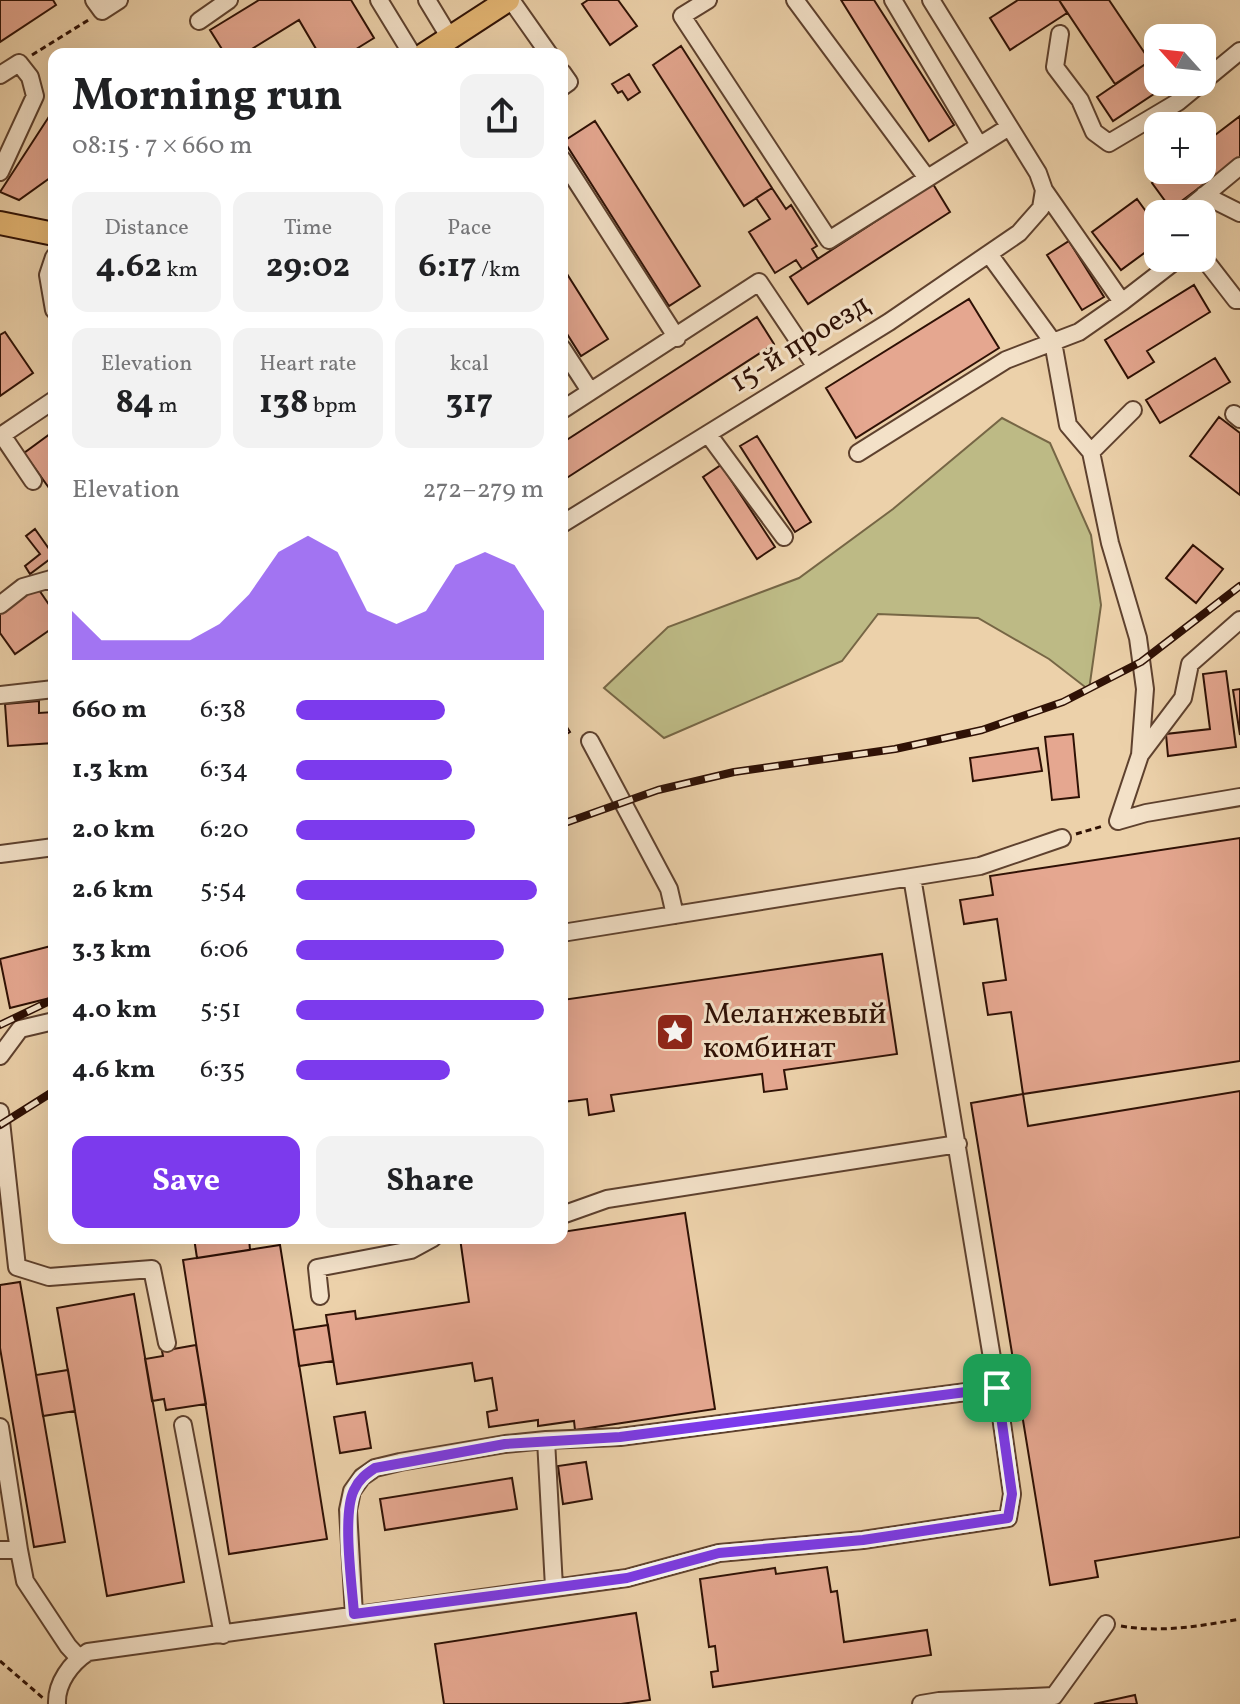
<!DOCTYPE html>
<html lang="en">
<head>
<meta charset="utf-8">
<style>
	:root { --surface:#fff; --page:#f2f2f2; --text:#202124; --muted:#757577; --accent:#7c3aed }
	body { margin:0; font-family:Vollkorn,serif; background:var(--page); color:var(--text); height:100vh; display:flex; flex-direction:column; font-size:30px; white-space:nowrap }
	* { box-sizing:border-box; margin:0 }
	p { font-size:26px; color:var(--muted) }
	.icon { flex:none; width:44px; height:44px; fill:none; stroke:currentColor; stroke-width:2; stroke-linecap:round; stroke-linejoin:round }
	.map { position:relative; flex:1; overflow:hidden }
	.details { position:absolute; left:48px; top:48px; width:520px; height:1196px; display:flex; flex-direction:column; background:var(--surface); border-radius:16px; box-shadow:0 8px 32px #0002 }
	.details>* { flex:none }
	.needle { width:52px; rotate:297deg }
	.fabs { position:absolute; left:1144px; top:24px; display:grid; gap:16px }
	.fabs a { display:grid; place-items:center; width:72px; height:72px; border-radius:16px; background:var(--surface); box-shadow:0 8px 32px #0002; font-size:40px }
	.pin { position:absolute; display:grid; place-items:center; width:68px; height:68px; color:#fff; margin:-34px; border-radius:16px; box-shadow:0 4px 12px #0006 }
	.round { display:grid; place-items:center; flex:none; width:84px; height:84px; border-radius:16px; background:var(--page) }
	.head { display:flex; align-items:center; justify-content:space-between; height:136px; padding:0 24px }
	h1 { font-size:44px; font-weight:700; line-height:60px }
	.metrics { display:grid; grid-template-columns:repeat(3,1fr); gap:12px; height:136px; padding:8px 24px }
	.metrics div { display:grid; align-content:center; border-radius:16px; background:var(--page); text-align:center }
	.metrics b { font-size:34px; font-weight:700 }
	.metrics small { font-size:22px; font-weight:400 }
	.metrics p { font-size:22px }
	.chart { height:224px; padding:16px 24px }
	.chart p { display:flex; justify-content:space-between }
	.chart svg { width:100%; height:144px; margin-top:8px; fill:var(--accent); opacity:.7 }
	.action { display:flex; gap:16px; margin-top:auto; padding:16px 24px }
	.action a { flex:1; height:92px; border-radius:16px; background:var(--accent); color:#fff; font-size:32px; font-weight:700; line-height:92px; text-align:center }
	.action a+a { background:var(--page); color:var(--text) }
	ul { padding:0 24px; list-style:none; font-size:26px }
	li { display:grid; grid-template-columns:128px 96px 1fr; align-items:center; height:60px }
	li i { height:20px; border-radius:10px; background:var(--accent) }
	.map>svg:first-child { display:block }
	.green { fill:#bdba85; stroke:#766645; stroke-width:2 }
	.building { fill:#e5a790; stroke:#2f1105; stroke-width:2 }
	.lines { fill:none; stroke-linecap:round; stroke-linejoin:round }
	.minor-casing { stroke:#5e412e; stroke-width:20 }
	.major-casing { stroke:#2f1105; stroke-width:26 }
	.path { stroke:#2f1105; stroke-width:3; stroke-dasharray:6 4; stroke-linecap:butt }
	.minor { stroke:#f3e1c8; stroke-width:16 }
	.major { stroke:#e6b875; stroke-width:22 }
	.rail-casing { stroke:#2f1105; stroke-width:8 }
	.rail { stroke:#f3e1c8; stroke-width:5; stroke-dasharray:15; stroke-linecap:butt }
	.route-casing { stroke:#fff; stroke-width:16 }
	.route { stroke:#7c3aed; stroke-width:10 }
	.labels { text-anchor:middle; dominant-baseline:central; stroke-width:6; stroke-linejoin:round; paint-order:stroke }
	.street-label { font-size:30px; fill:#2f1105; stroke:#f3e1c8 }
	.poi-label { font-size:30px; fill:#2f1105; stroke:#f3e1c8; text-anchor:start }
</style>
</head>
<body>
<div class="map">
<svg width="1240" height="1704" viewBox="0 0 1240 1704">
	<rect width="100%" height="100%" fill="#ecd1aa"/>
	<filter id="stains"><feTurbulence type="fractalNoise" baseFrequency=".0025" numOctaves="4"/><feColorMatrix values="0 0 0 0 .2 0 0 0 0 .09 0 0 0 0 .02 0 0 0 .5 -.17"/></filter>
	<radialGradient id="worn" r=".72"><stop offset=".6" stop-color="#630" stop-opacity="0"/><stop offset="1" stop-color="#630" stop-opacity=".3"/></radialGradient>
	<path class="green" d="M 1002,418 L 1050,443 L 1091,535 L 1101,605 L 1089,690 L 1049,659 L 978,618 L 878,614 L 842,661 L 664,738 L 604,688 L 668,627 L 799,578 L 893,509 Z"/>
	<path class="building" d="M 0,0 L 53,0 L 56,5 L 0,42 Z
		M 259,0 L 351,0 L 374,38 L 348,54 L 319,54 L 299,20 L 250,50 L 252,54 L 225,54 L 210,30 Z
		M 588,0 L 618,0 L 637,26 L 610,45 L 582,4 Z
		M 841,0 L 874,0 L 954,125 L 929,141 Z
		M 1018,0 L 1059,0 L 1067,13 L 1010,50 L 990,18 Z
		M 1059,0 L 1109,0 L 1150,61 L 1115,84 Z
		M 681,46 L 772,188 L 744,206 L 653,65 Z
		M 1150,61 L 1158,74 L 1158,82 L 1163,82 L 1166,86 L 1113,121 L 1097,97 Z
		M 629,74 L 640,92 L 628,100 L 622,91 L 618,93 L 612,84 Z
		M 54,114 L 54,175 L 19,200 L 0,192 L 50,115 Z
		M 1240,116 L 1240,157 L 1171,209 L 1152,183 L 1169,170 L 1202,170 L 1202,145 Z
		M 595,121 L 700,286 L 669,306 L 564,141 Z
		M 933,184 L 950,212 L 808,304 L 790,277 Z
		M 772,188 L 786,209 L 791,205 L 817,246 L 812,249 L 818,259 L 802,269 L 796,260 L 775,273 L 749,232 L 770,219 L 756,198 Z
		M 1137,199 L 1158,228 L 1158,243 L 1121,270 L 1092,232 Z
		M 1069,241 L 1104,297 L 1082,310 L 1047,255 Z
		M 562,266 L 608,339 L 581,356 L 562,326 Z
		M 1194,285 L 1210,312 L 1147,351 L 1154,362 L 1128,378 L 1105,340 Z
		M 969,299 L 999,348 L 856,438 L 826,388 Z
		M 757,317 L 774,344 L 562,481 L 562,443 Z
		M 5,332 L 33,373 L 0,396 L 0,335 Z
		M 1215,358 L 1230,382 L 1160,423 L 1146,400 Z
		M 1219,417 L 1240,433 L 1240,495 L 1190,456 Z
		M 54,431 L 54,495 L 24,453 Z
		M 757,436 L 811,522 L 795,532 L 740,446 Z
		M 721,465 L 775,547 L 757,559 L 703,477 Z
		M 35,529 L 54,556 L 30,574 L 25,566 L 40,554 L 26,536 Z
		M 1193,545 L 1223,569 L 1196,603 L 1166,578 Z
		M 37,587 L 54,612 L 54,627 L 15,654 L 0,633 L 0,612 Z
		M 1226,671 L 1236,747 L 1168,756 L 1166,734 L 1210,729 L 1203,674 Z
		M 1240,689 L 1240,735 L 1233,690 Z
		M 39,701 L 39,713 L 54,712 L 54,743 L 8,746 L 5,704 Z
		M 563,721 L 570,732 L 562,737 L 562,722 Z
		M 1073,734 L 1079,797 L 1052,800 L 1045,737 Z
		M 1038,748 L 1042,771 L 973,781 L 970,758 Z
		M 1240,838 L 1240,1061 L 1023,1094 L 1011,1012 L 988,1015 L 983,983 L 1006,980 L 997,919 L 964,924 L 960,900 L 993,895 L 990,876 Z
		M 51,946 L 54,959 L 54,997 L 10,1008 L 0,959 Z
		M 882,954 L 897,1054 L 784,1070 L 787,1089 L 764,1092 L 762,1074 L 611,1095 L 614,1111 L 589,1115 L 587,1099 L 562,1102 L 562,1000 Z
		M 1240,1091 L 1240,1537 L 1095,1561 L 1098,1577 L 1050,1585 L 971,1103 L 1023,1094 L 1028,1126 Z
		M 685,1213 L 715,1409 L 575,1430 L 574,1421 L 538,1426 L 538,1420 L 489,1427 L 487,1412 L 497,1410 L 492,1378 L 475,1381 L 472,1363 L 337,1384 L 326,1315 L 355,1311 L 356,1319 L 469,1302 L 460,1238 L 503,1238 L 503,1241 L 562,1238 L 562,1232 Z
		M 194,1238 L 249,1238 L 250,1250 L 197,1258 Z
		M 280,1245 L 327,1539 L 229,1554 L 183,1260 Z
		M 20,1282 L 65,1542 L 34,1547 L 0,1348 L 0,1285 Z
		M 134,1294 L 184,1582 L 107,1596 L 57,1308 Z
		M 328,1325 L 333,1361 L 299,1366 L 294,1330 Z
		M 196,1345 L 206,1404 L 166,1410 L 164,1399 L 152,1401 L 145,1359 L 163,1356 L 162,1351 Z
		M 68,1370 L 75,1411 L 43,1416 L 36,1375 Z
		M 365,1412 L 371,1448 L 340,1453 L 334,1417 Z
		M 586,1462 L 592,1499 L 563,1504 L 558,1466 Z
		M 512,1478 L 517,1509 L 385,1530 L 380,1499 Z
		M 827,1567 L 831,1592 L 837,1591 L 844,1642 L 927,1630 L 931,1655 L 713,1687 L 711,1672 L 718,1671 L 715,1646 L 709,1647 L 700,1579 L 775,1568 L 776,1574 Z
		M 636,1613 L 650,1700 L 621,1704 L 444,1704 L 435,1644 Z
		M 1135,1695 L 1137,1704 L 1094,1704 Z"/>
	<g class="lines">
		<g class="minor-casing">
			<path id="minor" d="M 94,0 L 102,11 L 119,0
				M 379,0 L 412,54
				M 427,0 L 450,38
				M 511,0 L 549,54
				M 708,0 L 682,16 L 829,240 L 1009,127
				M 795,0 L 927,178
				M 893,0 L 979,145
				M 931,0 L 1038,173 L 1044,190 L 1122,302 L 1179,258
				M 199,21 L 229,0
				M 1060,34 L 1055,67 L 1080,100 L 1094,132 L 1109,143 L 1178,102 L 1240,51
				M 562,72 L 569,82 L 562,87
				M 0,75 L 19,63 L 30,77 L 35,96 L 0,172
				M 562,159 L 677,338
				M 1204,195 L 1240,213
				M 1182,214 L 1240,166
				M 989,254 L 1053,342 L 1068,425 L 1091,452
				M 1202,256 L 1236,300 L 1240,300
				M 54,257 L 48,275 L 54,310
				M 562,348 L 590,391
				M 562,410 L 759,282 L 816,367
				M 1133,410 L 1091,452 L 1110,543 L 1138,638 L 1145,689 L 1140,755
				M 1234,414 L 1240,419
				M 708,434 L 784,537
				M 858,453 L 1006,360 L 1079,332 L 1122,302
				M 33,481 L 2,435 L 54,400
				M 562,524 L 889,322 L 1019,233 L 1041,208 L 1044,190
				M 0,605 L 23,587 L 51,579 L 54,582
				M 0,695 L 54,689
				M 590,741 L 669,889 L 675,915
				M 1118,821 L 1140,755 L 1183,698 L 1190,664 L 1240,620
				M 1118,821 L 1146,813 L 1240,797
				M 0,854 L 54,847
				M 562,933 L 980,866 L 1062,838
				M 0,1056 L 20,1029 L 54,1021
				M 0,1112 L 17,1267 L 49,1277 L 152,1269 L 167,1343
				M 562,1215 L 607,1199 L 958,1144
				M 320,1296 L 317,1268 L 411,1250 L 433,1238
				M 183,1425 L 223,1635
				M 0,1427 L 19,1550 L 0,1550
				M 546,1440 L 620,1437 L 997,1388
				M 19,1550 L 25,1581 L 68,1646 L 79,1658
				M 354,1614 L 348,1510 L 352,1491 L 362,1477 L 375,1468 L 400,1462 L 505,1444 L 546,1440 L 554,1587
				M 57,1704 C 56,1683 71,1663 88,1652 L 627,1578 L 719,1553 L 863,1540 L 1008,1518 L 1012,1494 L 997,1388 L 912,877
				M 921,1704 L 939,1701 L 1054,1696 L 1106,1624"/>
		</g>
		<g class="major-casing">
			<path id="major" d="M 425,54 L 508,0
				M 0,223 L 54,234"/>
		</g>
		<path class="path" d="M 32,55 L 90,19
			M 1076,834 L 1103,826
			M 1121,1626 C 1161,1633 1200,1626 1240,1619
			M 0,1661 L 43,1698"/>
		<use href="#minor" class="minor"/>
		<use href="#major" class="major"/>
		<g class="rail-casing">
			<path id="rail" d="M 562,824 L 658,790 L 734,772 L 895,749 L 982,730 L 1063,702 L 1141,662 L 1240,586
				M 0,1025 L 54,999
				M 0,1125 L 54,1091"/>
		</g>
		<use href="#rail" class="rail"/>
	</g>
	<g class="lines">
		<g class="route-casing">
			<path id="route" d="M 997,1388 L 1012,1494 L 1008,1518 L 863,1540 L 719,1553 L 627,1578 L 354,1614 C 352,1585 342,1514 354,1490 C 359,1479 366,1474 375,1468 L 505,1444 L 620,1437 Z"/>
		</g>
		<use href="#route" class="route"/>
	</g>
	<defs>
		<g id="sight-square" transform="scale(2)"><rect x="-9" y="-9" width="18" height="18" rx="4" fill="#8f2418" stroke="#f3e1c8"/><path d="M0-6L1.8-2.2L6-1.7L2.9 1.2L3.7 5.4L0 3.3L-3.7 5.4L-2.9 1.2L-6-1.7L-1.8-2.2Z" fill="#fff"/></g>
	</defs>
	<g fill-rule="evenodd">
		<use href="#sight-square" x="675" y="1032"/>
	</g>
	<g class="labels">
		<g class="street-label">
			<text transform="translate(800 344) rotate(-32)">15-й проезд</text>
		</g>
		<g class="poi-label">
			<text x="703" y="1015">Меланжевый<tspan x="703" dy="34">комбинат</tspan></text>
		</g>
	</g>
	<rect width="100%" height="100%" filter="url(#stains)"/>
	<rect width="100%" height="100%" fill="url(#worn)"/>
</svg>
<div class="fabs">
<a><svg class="needle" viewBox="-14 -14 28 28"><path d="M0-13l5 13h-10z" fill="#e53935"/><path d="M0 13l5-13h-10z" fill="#757577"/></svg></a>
<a>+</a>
<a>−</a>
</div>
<div class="pin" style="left:997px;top:1388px;background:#1e9e55"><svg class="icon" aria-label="arrive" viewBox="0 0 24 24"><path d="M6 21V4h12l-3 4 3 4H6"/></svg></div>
<section class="details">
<div class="head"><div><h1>Morning run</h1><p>08:15 · 7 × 660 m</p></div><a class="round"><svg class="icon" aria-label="share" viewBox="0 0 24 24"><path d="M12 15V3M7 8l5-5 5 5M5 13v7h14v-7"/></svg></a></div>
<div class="metrics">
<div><p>Distance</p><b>4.62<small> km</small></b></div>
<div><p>Time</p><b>29:02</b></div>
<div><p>Pace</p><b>6:17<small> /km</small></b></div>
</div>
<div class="metrics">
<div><p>Elevation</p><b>84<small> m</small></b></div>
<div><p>Heart rate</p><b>138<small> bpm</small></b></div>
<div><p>kcal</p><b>317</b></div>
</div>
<div class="chart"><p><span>Elevation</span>272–279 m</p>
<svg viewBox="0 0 160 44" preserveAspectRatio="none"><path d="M0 44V29L10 38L20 38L30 38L40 38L50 33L60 24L70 11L80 6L90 11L100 29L110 33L120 29L130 15L140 11L150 15L160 29V44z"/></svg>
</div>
<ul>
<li><b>660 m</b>6:38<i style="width:60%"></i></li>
<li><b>1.3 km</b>6:34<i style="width:63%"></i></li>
<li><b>2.0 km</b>6:20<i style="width:72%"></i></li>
<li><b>2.6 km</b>5:54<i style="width:97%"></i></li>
<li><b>3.3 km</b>6:06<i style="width:84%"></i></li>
<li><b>4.0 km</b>5:51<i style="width:100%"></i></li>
<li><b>4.6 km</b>6:35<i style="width:62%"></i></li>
</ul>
<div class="action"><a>Save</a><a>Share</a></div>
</section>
</div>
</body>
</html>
